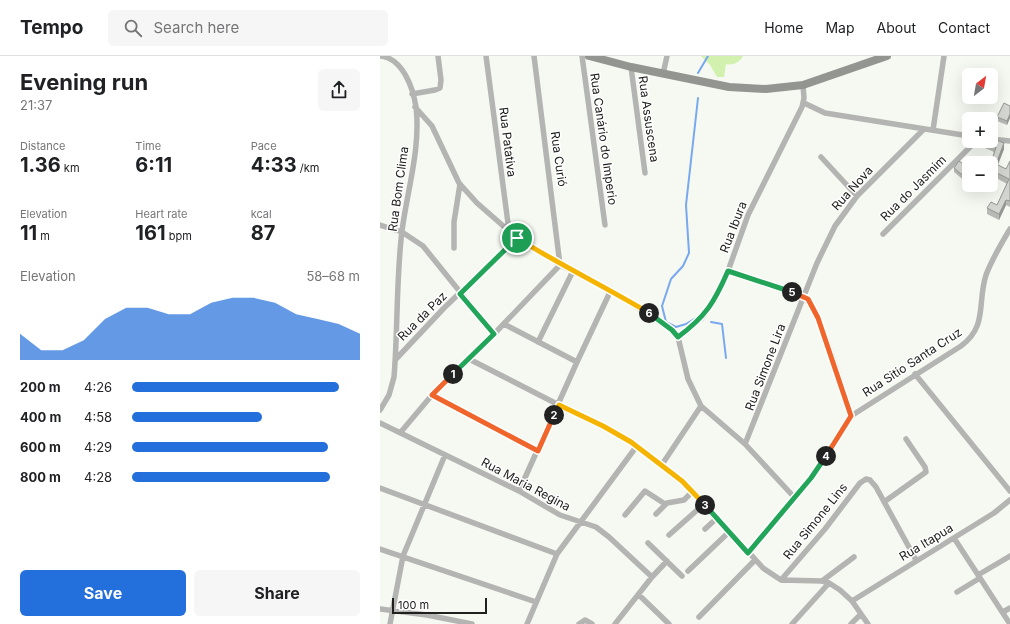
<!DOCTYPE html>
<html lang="en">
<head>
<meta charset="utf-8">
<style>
	:root { --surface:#fff; --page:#f6f6f6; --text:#202124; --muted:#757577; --line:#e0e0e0; --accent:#236fdb }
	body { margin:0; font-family:Inter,sans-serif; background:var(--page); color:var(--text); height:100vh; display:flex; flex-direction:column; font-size:15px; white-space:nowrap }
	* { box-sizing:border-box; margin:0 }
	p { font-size:13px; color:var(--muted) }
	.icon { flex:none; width:22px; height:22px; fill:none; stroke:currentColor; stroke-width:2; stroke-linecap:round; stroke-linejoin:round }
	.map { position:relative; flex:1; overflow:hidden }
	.panel { display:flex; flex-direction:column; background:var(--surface); width:380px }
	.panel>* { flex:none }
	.needle { width:26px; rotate:31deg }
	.tools { position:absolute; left:582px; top:12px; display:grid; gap:8px }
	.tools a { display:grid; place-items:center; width:36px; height:36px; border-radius:6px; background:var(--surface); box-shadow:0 4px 16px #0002; font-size:20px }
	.scale { position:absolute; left:12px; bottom:10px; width:95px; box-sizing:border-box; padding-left:4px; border:2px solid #20211f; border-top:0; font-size:11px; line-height:14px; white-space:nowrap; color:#20211f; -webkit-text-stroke:3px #fff; paint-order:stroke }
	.pin { position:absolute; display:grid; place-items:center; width:34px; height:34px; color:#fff; margin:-17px; border:2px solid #fff; border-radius:50%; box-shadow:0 1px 4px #0007 }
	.km { position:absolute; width:20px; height:20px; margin:-10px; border-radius:50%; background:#222; color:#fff; font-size:11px; line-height:20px; text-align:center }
	.round { display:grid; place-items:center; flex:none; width:42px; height:42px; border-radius:6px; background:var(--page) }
	.headline { display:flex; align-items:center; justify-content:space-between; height:68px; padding:0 20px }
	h1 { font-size:22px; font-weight:700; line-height:30px }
	.figures { display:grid; grid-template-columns:repeat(3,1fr); gap:6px; height:68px; padding:4px 20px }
	.figures div { display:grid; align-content:center }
	.figures b { font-size:20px; font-weight:700 }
	.figures small { font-size:11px; font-weight:400 }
	.figures p { font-size:11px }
	.chart { height:112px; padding:8px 20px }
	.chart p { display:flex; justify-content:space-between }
	.chart svg { width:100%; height:72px; margin-top:4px; fill:var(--accent); opacity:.7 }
	.cta { display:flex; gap:8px; margin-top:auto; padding:8px 20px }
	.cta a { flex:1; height:46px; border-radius:6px; background:var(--accent); color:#fff; font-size:16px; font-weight:700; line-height:46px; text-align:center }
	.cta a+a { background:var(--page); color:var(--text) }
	ul { padding:0 20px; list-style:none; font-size:13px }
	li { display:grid; grid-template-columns:64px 48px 1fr; align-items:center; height:30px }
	li i { height:10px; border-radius:5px; background:var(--accent) }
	header { display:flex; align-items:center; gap:24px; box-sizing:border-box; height:56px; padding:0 20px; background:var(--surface); border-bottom:1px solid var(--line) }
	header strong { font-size:19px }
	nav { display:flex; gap:22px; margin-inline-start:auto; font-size:14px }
	.search { width:280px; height:36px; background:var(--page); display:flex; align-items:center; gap:10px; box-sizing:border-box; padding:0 14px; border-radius:6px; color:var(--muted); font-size:15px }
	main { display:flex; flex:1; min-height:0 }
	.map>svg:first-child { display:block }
	.green { fill:#d2f1ae }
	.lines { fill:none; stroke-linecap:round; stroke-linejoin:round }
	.stream { stroke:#78a8ef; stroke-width:2 }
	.minor { stroke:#b4b5b2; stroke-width:5.5 }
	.secondary { stroke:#939591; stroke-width:8 }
	.wall { fill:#b6b9b4 }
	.shaded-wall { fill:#949692 }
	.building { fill:#d4d7d1; stroke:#949692 }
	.split-1-casing { stroke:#fff; stroke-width:8 }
	.split-2-casing { stroke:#fff; stroke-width:8 }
	.split-3-casing { stroke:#fff; stroke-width:8 }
	.split-4-casing { stroke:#fff; stroke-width:8 }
	.split-5-casing { stroke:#fff; stroke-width:8 }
	.split-6-casing { stroke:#fff; stroke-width:8 }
	.split-7-casing { stroke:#fff; stroke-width:8 }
	.split-1 { stroke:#22a559; stroke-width:5 }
	.split-2 { stroke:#f0652b; stroke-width:5 }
	.split-3 { stroke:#f5b400; stroke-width:5 }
	.split-4 { stroke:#22a559; stroke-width:5 }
	.split-5 { stroke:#f0652b; stroke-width:5 }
	.split-6 { stroke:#22a559; stroke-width:5 }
	.split-7 { stroke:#f5b400; stroke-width:5 }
	.labels { text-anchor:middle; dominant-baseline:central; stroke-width:3; stroke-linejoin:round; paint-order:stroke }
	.street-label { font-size:12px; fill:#20211f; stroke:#fff }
</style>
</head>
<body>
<header>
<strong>Tempo</strong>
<div class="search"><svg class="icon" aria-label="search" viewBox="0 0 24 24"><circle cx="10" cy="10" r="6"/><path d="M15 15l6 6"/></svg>Search here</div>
<nav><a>Home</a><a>Map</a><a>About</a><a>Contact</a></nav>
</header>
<main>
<section class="panel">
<div class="headline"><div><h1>Evening run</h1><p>21:37</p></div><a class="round"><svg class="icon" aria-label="share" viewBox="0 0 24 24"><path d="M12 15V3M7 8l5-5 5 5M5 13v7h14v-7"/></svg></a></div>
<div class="figures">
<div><p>Distance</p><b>1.36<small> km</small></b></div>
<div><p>Time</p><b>6:11</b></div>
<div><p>Pace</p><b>4:33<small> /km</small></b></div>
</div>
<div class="figures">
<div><p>Elevation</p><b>11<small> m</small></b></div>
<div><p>Heart rate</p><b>161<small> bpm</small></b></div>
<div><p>kcal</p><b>87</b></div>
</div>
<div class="chart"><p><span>Elevation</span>58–68 m</p>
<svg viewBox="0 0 160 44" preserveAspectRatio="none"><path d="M0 44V28L10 38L20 38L30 32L40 19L50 12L60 12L70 16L80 16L90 9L100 6L110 6L120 9L130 16L140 19L150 22L160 28V44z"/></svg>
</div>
<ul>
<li><b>200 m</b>4:26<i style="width:91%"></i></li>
<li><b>400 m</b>4:58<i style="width:57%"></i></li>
<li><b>600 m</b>4:29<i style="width:86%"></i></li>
<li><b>800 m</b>4:28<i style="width:87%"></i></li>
</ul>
<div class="cta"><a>Save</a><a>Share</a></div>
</section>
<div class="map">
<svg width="630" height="568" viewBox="0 0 630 568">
	<rect width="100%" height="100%" fill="#f6f9f2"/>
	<path class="green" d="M 321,0 L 363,0 C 360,6 353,10 346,8 L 344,21 L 337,21 L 330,9 Z"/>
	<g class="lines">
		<path class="stream" d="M 318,17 L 328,0
			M 318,42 L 306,149 L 309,197 L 303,210 L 291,223 L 282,250 L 286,266 L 296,271 L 306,268 L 319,260
			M 331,266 L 342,268 L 346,302"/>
		<path class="minor" d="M 0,0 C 23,2 33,32 36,51 C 41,92 27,135 22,175 C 16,223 18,273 14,321 L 9,339 L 0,354
			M 106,0 L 129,175
			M 202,0 L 225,169
			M 251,11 L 265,117
			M 283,18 L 287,0
			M 32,38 L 55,34 L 60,32 L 61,24 L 58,0
			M 424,47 L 445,57 L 589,80
			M 35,51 L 52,70 L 79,127 L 97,147 L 129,175 L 180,209 L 231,234 L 294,276 L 298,281 L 308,323 L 321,350 L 365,388 L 414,441
			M 553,74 L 564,0
			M 611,83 L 630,85
			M 441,101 L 477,140
			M 0,169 L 22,176 L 43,190 L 114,278
			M 503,178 L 596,85
			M 74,192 L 74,166 L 80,128
			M 348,215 L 421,239 C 440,249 463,336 471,360
			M 124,268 L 197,306
			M 298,281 L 322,262 L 335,244 L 348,215 L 368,159 L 422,51 L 424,42 L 423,29
			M 158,286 L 193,215
			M 16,303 L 64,252 L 137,182
			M 89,303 L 179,349 L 223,370 L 251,386 L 310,432 L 383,512 L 401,524 L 442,525 L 449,527 L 460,534 L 472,545 L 488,568
			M 535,318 L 630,435
			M 52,339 L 158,395
			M 0,367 L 139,435 L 180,459 L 216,471 L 229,481 L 272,521
			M 20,377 L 52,339 L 114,278 L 180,209 L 154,0
			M 365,388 L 437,207 L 455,170 L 477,140 L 544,73
			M 281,410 L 321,350
			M 0,432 L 177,498
			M 139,435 L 197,306 L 231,234
			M 504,446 L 546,416 L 545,411 L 526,383
			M 276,458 L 287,447 L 304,444 L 313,435
			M 245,459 L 265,435 L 285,448
			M 325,473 L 337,462
			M 289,479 L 324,448
			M 574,482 L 630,568
			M 268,487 L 302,520
			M 0,493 L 156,546
			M 368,497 L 431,422 L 471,360 L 581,290 C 608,270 597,247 606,219 C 612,203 621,188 630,173
			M 308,515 L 349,476
			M 598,519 L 630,500
			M 401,524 L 445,473 L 480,427 L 486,423 L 490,424 L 496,431 L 536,504
			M 442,525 L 474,501
			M 577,536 L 600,522
			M 259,539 L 289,568
			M 472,545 L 614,457 L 630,444
			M 0,553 L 47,559 L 92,568
			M 623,556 L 630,552
			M 319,561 L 375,504
			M 10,568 L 23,500 L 65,399
			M 147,568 L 177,498 L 256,391
			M 199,568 L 205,564 L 212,568
			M 235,568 L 272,521 L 287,505
			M 412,568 L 449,527
			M 471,568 L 481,558"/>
		<path class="secondary" d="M 209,0 L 251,11 L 349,31 L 386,33 L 423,29 L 507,0"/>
	</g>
	<path class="wall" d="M 618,34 L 609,44 L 606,41 L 611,41 Z
		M 630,50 L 630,62 L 627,69 L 617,65 L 617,61 Z
		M 598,85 L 611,85 L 624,93 L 618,109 L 626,113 L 630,105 L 630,151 L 626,149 L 619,164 L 607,158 L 607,152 L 617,149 L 627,128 L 613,120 L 612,123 L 611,123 L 611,107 L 614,96 L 598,89 Z
		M 574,112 L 589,112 L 589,122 L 586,126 L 574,116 Z"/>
	<path class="shaded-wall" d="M 618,30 L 618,34 L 609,44 L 609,41 L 611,41 L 611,38 Z
		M 630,58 L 630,62 L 627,69 L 627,65 Z
		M 615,67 L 615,71 L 611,78 L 611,74 Z
		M 624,87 L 624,93 L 616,113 L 616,108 Z
		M 589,118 L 589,122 L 586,126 L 586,122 Z
		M 626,144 L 626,149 L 619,164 L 619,158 Z"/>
	<path class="building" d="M 611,24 L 618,30 L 611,38 Z
		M 624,47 L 630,50 L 630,58 L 627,65 L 617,61 Z
		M 611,65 L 615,67 L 611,74 Z
		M 611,82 L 624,87 L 616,108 L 626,113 L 630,105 L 630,145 L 626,144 L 619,158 L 607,152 L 611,146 L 617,149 L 629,123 L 613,115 L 612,118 L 611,117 L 611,107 L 616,91 L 601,85 L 611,85 Z
		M 579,105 L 589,112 L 589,118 L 586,122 L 574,112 Z"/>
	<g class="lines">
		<g class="split-1-casing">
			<path id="split-1" d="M 73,318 L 114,278 L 80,238 L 137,182"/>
		</g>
		<g class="split-2-casing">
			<path id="split-2" d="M 73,318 L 52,339 L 158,395 L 174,359"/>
		</g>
		<g class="split-3-casing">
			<path id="split-3" d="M 174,359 L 179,349 L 223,370 L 251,386 L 302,425 L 325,449"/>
		</g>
		<g class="split-4-casing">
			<path id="split-4" d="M 325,449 L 368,497 L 431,422 L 446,400"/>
		</g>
		<g class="split-5-casing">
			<path id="split-5" d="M 412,236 L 428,243 L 438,262 L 471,360 L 446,400"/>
		</g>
		<g class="split-6-casing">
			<path id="split-6" d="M 269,257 L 292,274 L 298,281 C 326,260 334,247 348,215 L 412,236"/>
		</g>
		<g class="split-7-casing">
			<path id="split-7" d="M 137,182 C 180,209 226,231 269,257"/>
		</g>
		<use href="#split-1" class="split-1"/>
		<use href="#split-2" class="split-2"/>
		<use href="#split-3" class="split-3"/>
		<use href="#split-4" class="split-4"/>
		<use href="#split-5" class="split-5"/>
		<use href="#split-6" class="split-6"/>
		<use href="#split-7" class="split-7"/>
	</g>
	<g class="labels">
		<g class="street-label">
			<text transform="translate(269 63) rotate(82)">Rua Assuscena</text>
			<text transform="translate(224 83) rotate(82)">Rua Canário do Imperio</text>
			<text transform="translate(128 86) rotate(83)">Rua Patativa</text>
			<text transform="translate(179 103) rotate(82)">Rua Curió</text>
			<text transform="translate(472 132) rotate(-48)">Rua Nova</text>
			<text transform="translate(533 132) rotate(-45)">Rua do Jasmim</text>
			<text transform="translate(18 133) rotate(-82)">Rua Bom Clima</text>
			<text transform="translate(353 171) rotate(-69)">Rua Ibura</text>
			<text transform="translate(42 260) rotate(-45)">Rua da Paz</text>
			<text transform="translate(532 306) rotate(-33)">Rua Sitio Santa Cruz</text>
			<text transform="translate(385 311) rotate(-69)">Rua Simone Lira</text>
			<text transform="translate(146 428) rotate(28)">Rua Maria Regina</text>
			<text transform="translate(435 465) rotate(-51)">Rua Simone Lins</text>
			<text transform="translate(546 486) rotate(-31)">Rua Itapua</text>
		</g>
	</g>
</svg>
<div class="tools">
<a><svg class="needle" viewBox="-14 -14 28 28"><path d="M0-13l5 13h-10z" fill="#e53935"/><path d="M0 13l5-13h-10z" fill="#757577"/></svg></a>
<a>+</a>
<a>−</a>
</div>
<div class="scale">100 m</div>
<div class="pin" style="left:137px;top:182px;background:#1e9e55"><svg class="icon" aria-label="arrive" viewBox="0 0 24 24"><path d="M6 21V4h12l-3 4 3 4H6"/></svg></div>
<b class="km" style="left:73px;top:318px">1</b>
<b class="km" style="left:174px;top:359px">2</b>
<b class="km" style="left:325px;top:449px">3</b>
<b class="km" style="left:446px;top:400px">4</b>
<b class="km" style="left:412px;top:236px">5</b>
<b class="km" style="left:269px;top:257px">6</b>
</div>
</main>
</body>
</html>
